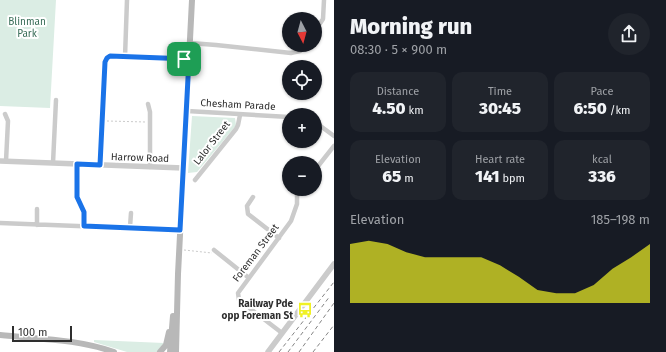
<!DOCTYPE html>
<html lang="en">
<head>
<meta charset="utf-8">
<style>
	:root { --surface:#171b24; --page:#20242c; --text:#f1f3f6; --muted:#9ea1a6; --accent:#f0f125 }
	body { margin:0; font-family:"Fira Sans",sans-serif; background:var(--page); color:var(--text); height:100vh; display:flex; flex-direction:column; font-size:15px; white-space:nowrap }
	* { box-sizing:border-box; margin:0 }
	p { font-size:13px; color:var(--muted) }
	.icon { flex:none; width:22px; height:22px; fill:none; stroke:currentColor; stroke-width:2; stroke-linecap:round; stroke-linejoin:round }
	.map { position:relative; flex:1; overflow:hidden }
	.sheet { display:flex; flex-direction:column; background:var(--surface); width:332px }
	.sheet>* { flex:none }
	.needle { width:26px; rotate:174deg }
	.buttons { position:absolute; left:282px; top:12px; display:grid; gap:8px }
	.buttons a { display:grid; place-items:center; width:40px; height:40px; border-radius:50%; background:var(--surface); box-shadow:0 1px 3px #0004; font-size:20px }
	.scale { position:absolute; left:12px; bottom:10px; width:60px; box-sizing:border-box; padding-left:4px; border:2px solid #2e2e2e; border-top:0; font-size:11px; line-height:14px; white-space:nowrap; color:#2e2e2e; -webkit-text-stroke:3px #fff; paint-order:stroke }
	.pin { position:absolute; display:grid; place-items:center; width:34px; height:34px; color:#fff; margin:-17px; border-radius:8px; box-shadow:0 2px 6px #0006 }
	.round { display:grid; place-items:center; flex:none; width:42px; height:42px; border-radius:21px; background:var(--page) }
	.overview { display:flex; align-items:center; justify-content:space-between; height:68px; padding:0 16px }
	h1 { font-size:22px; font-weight:800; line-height:30px }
	.stats { display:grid; grid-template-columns:repeat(3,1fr); gap:6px; height:68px; padding:4px 16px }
	.stats div { display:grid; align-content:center; border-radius:10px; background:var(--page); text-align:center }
	.stats b { font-size:17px; font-weight:800 }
	.stats small { font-size:11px; font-weight:400 }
	.stats p { font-size:11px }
	.chart { height:112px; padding:8px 16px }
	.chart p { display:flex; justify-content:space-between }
	.chart svg { width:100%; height:72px; margin-top:4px; fill:var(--accent); opacity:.7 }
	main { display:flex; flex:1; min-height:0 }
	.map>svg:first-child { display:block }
	.green { fill:#dbede4 }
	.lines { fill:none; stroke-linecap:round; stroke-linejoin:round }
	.path { stroke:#cbcbcb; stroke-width:1; stroke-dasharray:2 2; stroke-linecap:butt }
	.minor { stroke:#cbcbcb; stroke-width:4.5 }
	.tertiary { stroke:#cbcbcb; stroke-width:5.5 }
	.secondary { stroke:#b8b8b8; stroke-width:6 }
	.rail { stroke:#838383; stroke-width:1; stroke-dasharray:4 3; stroke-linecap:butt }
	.route-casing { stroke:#fff; stroke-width:8 }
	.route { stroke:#1a73e8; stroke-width:5 }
	.labels { text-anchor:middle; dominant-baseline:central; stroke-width:4; stroke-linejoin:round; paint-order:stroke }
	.park-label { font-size:10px; fill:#396d58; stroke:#fff }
	.street-label { font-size:10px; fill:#2e2e2e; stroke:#fff }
	.poi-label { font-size:10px; font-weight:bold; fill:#2e2e2e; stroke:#fff; text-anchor:end }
</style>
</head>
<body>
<main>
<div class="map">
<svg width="334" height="352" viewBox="0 0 334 352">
	<rect width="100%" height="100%" fill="#fff"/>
	<path class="green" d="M 0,0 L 56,0 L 50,108 L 0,106 Z
		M 192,116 L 235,118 L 236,125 L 234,128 L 197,172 L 188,173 Z
		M 94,340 L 164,343 L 157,352 L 127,352 L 94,342 Z"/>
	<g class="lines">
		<path class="path" d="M 107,121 L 146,122
			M 77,169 L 77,197 L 82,209
			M 184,250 L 212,253"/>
		<path class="minor" d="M 315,31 L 323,19 L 324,0
			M 190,43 L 216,45 L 291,53 L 300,51 L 305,45
			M 125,57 L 127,0
			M 148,104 L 150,112 L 150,167
			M 187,111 L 289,117
			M 5,114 L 8,121 L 6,161
			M 315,122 L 334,136
			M 53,163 L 56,100
			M 100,165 L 105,62 L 107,59 L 110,56 L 189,59
			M 315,170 L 334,146
			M 195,180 L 236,129 L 238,125 L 240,115
			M 253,197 L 247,206 L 248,214 L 279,238
			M 37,209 L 37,225
			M 84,212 L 84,226
			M 0,223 L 180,230
			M 130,227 L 131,213
			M 214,250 L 249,278
			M 282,333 L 239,300 L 238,293 L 291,221 L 297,204 L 297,196 L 301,189"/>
		<path class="tertiary" d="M 0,161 L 183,168
			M 268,352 L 334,264"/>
		<path class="secondary" d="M 0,335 C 38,339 78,339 114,352
			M 160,352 L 166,345 L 169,332
			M 170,352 L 173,316
			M 176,352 L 178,274 L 192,0"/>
		<path class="rail" d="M 279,352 L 334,282
			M 288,352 L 330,296
			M 299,352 L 334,303
			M 313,352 L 334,325"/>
	</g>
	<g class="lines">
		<g class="route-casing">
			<path id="route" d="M 110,56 L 189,59 L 180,230 L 84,226 L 84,212 L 77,197 L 77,164 L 100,165 L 105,62 L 107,58 Z"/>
		</g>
		<use href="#route" class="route"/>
	</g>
	<defs>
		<g id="bus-bare" transform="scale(1.2)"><path d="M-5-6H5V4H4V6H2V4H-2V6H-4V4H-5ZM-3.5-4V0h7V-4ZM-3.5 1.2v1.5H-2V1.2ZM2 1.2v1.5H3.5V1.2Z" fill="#f0f125" stroke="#fff" stroke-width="2.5" paint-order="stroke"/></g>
	</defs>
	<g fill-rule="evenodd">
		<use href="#bus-bare" x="305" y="310"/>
	</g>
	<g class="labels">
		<g class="park-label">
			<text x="27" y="22">Blinman<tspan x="27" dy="12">Park</tspan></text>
		</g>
		<g class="street-label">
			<text transform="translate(238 105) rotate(3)">Chesham Parade</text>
			<text transform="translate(212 143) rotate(-52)">Lalor Street</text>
			<text transform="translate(140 158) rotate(2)">Harrow Road</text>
			<text transform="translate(256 253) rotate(-53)">Foreman Street</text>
		</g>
		<g class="poi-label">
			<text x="293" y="304">Railway Pde<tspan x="293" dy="12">opp Foreman St</tspan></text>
		</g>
	</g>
</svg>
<div class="buttons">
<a><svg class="needle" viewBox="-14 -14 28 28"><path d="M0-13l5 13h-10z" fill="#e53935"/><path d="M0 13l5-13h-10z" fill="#9ea1a6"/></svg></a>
<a><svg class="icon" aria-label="locate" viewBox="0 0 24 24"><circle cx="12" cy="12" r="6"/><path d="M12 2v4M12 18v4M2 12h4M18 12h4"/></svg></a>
<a>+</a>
<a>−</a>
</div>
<div class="scale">100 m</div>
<div class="pin" style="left:184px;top:59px;background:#1e9e55"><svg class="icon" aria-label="arrive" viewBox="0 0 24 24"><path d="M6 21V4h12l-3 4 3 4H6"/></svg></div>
</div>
<section class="sheet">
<div class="overview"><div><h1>Morning run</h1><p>08:30 · 5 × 900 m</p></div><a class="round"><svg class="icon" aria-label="share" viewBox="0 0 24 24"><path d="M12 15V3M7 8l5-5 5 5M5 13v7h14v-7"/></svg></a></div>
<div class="stats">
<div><p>Distance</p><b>4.50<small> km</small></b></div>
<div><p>Time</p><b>30:45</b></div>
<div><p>Pace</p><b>6:50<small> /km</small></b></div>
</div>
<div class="stats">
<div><p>Elevation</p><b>65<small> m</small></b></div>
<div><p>Heart rate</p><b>141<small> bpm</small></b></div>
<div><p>kcal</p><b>336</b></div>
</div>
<div class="chart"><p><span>Elevation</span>185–198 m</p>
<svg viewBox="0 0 160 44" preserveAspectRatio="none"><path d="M0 44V8L10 6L20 8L30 13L40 16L50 16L60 16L70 16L80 21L90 28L100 36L110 38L120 38L130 33L140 23L150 16L160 8V44z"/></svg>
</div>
</section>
</main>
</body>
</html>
